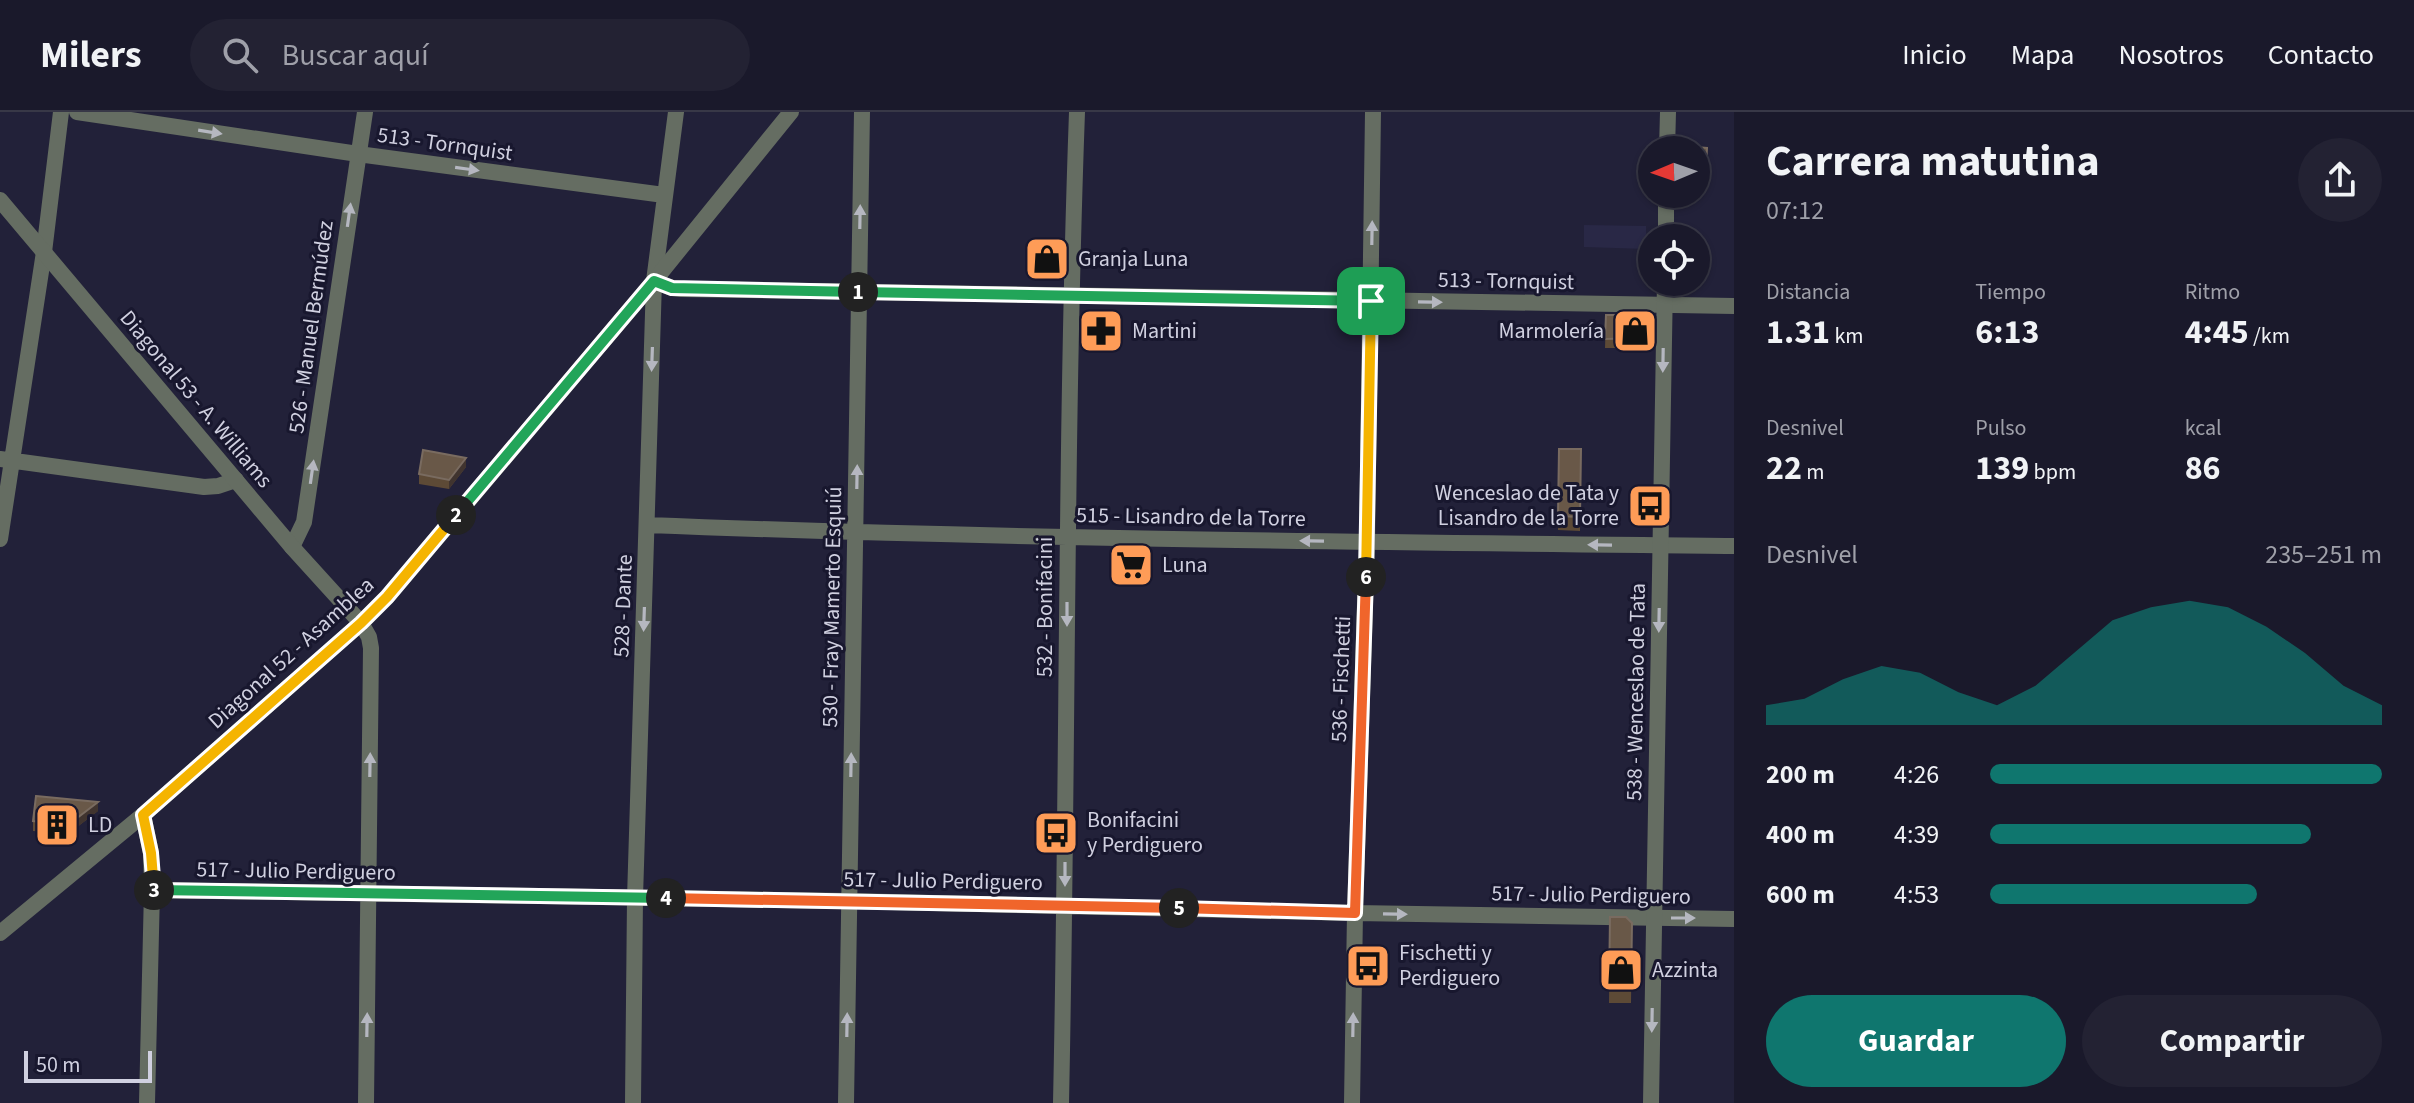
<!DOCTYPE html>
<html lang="es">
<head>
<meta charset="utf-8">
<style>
	:root { --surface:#1a192b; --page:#232233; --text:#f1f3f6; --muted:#9fa0a9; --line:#383847; --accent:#0f766e }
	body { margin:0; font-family:"Source Sans 3",sans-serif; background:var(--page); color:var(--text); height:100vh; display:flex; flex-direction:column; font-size:30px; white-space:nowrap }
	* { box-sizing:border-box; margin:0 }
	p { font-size:26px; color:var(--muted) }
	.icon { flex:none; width:44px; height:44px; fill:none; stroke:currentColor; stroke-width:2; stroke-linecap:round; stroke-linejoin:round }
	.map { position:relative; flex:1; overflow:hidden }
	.drawer { display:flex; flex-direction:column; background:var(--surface); width:680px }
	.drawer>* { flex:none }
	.needle { width:52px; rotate:268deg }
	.controls { position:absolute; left:1638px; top:24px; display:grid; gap:16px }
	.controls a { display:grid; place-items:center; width:72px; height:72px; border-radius:50%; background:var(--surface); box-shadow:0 2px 6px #0004,0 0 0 2px var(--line); font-size:40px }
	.scale { position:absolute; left:24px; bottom:20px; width:128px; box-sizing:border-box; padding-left:8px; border:4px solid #d0d0e0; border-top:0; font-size:22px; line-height:28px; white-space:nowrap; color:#d0d0e0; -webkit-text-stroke:6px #18172e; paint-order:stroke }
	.pin { position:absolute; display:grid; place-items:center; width:68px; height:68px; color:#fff; margin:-34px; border-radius:16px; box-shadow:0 4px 12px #0006 }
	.km { position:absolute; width:40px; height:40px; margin:-20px; border-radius:50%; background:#222; color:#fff; font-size:22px; line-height:40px; text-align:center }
	.round { display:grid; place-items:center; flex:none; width:84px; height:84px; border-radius:42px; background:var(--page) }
	.summary { display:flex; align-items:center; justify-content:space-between; height:136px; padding:0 32px }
	h1 { font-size:44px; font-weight:700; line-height:60px }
	.stats { display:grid; grid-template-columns:repeat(3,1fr); gap:12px; height:136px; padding:8px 32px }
	.stats div { display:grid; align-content:center }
	.stats b { font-size:34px; font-weight:700 }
	.stats small { font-size:22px; font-weight:400 }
	.stats p { font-size:22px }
	.chart { height:224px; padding:16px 32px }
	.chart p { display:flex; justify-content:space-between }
	.chart svg { width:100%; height:144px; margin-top:8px; fill:var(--accent); opacity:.7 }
	.button { display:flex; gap:16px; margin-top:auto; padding:16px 32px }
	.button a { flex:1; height:92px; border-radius:48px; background:var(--accent); color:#fff; font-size:32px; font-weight:700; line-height:92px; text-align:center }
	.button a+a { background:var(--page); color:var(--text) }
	ul { padding:0 32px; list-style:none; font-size:26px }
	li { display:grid; grid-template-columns:128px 96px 1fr; align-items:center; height:60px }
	li i { height:20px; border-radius:10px; background:var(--accent) }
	header { display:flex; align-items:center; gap:48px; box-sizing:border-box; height:112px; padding:0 40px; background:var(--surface); border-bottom:2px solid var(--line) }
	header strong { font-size:38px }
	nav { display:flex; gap:44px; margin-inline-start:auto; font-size:28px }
	.search { width:560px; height:72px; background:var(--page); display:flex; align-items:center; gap:20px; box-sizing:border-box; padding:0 28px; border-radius:44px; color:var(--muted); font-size:30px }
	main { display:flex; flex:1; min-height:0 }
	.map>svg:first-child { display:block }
	.built { fill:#292846 }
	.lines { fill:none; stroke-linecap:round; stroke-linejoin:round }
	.minor { stroke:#656d62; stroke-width:16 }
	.tertiary { stroke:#656d62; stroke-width:16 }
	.wall { fill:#5d4a36 }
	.shaded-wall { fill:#40342f }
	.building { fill:#695848; stroke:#796b60; stroke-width:2 }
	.oneway { fill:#b5b7c0 }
	.split-1-casing { stroke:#fff; stroke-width:16 }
	.split-2-casing { stroke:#fff; stroke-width:16 }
	.split-3-casing { stroke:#fff; stroke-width:16 }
	.split-4-casing { stroke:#fff; stroke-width:16 }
	.split-5-casing { stroke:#fff; stroke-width:16 }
	.split-6-casing { stroke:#fff; stroke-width:16 }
	.split-7-casing { stroke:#fff; stroke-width:16 }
	.split-1 { stroke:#22a559; stroke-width:10 }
	.split-2 { stroke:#22a559; stroke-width:10 }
	.split-3 { stroke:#f5b400; stroke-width:10 }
	.split-4 { stroke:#22a559; stroke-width:10 }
	.split-5 { stroke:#f0652b; stroke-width:10 }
	.split-6 { stroke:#f0652b; stroke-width:10 }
	.split-7 { stroke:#f5b400; stroke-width:10 }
	.labels { text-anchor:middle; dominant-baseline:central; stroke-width:6; stroke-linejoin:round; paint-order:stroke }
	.street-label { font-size:22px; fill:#d0d0e0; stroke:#18172e }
	.poi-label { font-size:22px; fill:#d0d0e0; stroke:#18172e; text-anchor:start }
</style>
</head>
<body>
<header>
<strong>Milers</strong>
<div class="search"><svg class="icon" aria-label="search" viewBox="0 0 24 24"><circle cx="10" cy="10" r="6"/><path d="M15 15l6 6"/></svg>Buscar aquí</div>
<nav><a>Inicio</a><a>Mapa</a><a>Nosotros</a><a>Contacto</a></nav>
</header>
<main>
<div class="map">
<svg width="1734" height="991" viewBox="0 0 1734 991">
	<rect width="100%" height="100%" fill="#222139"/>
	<path class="built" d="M 1584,113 L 1646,114 L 1646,137 L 1584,135 Z"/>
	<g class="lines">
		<path class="minor" d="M 77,0 L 358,42 L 664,83
			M 654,169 L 672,176 L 681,177 L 1734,194
			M 0,347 L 204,375 L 218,374 L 236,368
			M 647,413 C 1009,427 1372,430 1734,434
			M 0,427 L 44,140 L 61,0
			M 292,435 L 304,410 L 365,0
			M 361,511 L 369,525 L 371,536 L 366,991
			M 143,703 L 151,741 L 152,778 L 147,991
			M 152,778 L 849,789 L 1355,801 L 1734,807
			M 633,991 L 635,786 L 654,169 L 676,0
			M 846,991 L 862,0
			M 1061,991 C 1068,661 1065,330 1077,0
			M 1352,991 L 1355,801 L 1367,430 L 1373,0"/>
		<path class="tertiary" d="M 1667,38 L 1668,0
			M 0,88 L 292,435 L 361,511
			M 1666,126 L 1666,82
			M 0,821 L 143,703 L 361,511 L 387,485 L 654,169 L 791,0
			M 1651,991 L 1665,170"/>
	</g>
	<path class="wall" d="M 1707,36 L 1706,68 L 1696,67 L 1696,38 Z
		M 1606,203 L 1642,211 L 1642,236 L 1605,236 Z
		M 1559,337 L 1581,337 L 1580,419 L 1558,418 Z
		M 466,355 L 449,377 L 419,372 L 419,362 Z
		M 98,699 L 68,722 L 33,719 L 33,709 Z
		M 1610,805 L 1632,811 L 1631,891 L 1609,891 Z"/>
	<path class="shaded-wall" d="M 466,346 L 466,355 L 449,377 L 449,368 Z
		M 98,690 L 98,699 L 68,722 L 68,713 Z"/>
	<path class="building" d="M 1681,34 L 1707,36 L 1706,58 L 1696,58 L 1696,38 L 1680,38 Z
		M 1606,203 L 1635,203 L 1642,211 L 1642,226 L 1605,227 Z
		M 1559,337 L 1581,337 L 1580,405 L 1558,404 Z
		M 423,338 L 466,346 L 449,368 L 419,362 Z
		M 36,684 L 98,690 L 68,713 L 33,709 Z
		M 1610,805 L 1626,805 L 1632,811 L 1631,877 L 1609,877 Z"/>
	<defs><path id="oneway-solid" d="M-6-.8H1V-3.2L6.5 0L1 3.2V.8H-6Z" transform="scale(2)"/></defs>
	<g class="oneway">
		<use href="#oneway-solid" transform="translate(210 20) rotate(9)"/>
		<use href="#oneway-solid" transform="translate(467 57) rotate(8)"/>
		<use href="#oneway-solid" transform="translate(349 103) rotate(-82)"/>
		<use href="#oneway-solid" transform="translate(860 105) rotate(-89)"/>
		<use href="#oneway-solid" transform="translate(1372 121) rotate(-89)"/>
		<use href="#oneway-solid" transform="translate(1430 190) rotate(1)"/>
		<use href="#oneway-solid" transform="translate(652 247) rotate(92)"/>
		<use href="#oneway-solid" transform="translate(1663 248) rotate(91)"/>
		<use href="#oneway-solid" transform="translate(312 360) rotate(-82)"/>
		<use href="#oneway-solid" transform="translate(857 365) rotate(-89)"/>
		<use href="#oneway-solid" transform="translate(1312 429) rotate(-179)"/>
		<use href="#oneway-solid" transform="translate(1600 433) rotate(-179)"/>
		<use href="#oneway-solid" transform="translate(1067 502) rotate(90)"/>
		<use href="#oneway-solid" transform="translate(644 507) rotate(92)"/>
		<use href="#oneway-solid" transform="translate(1659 508) rotate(91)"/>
		<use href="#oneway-solid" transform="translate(370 653) rotate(-89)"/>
		<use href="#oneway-solid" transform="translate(851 653) rotate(-89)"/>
		<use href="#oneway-solid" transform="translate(1065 762) rotate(90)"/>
		<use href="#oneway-solid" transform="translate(1395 802) rotate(1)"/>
		<use href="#oneway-solid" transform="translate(1683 806)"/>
		<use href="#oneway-solid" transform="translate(1652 908) rotate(91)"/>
		<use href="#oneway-solid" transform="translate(367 913) rotate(-89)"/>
		<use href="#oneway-solid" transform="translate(847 913) rotate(-89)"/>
		<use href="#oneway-solid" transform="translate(1353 913) rotate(-89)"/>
	</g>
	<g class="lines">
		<g class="split-1-casing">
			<path id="split-1" d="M 858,180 L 1371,189"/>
		</g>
		<g class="split-2-casing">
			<path id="split-2" d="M 456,403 L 654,169 L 672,176 L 858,180"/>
		</g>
		<g class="split-3-casing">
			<path id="split-3" d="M 154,778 L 151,741 L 143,703 L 361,511 L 387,485 L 456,403"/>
		</g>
		<g class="split-4-casing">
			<path id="split-4" d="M 154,778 L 666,786"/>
		</g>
		<g class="split-5-casing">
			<path id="split-5" d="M 666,786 L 1179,796"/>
		</g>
		<g class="split-6-casing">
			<path id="split-6" d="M 1179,796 L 1355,801 L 1366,465"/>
		</g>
		<g class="split-7-casing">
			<path id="split-7" d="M 1366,465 L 1371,189"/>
		</g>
		<use href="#split-1" class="split-1"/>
		<use href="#split-2" class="split-2"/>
		<use href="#split-3" class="split-3"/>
		<use href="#split-4" class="split-4"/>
		<use href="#split-5" class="split-5"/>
		<use href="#split-6" class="split-6"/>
		<use href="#split-7" class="split-7"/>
	</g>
	<defs>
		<g id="shop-square" transform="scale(2.3)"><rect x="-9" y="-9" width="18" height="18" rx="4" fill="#fe9c57" stroke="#18172e"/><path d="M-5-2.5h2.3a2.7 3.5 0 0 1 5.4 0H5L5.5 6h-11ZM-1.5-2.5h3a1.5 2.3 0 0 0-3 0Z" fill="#111"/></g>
		<g id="pharmacy-square" transform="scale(2.3)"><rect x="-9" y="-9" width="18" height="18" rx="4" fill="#fe9c57" stroke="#18172e"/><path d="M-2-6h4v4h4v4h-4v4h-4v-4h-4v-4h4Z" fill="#111"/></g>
		<g id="bus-square" transform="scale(2.3)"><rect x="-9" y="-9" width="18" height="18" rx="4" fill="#fe9c57" stroke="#18172e"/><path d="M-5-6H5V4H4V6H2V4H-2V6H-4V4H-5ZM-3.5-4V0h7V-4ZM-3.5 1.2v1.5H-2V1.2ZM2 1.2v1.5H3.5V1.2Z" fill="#111"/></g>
		<g id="supermarket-square" transform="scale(2.3)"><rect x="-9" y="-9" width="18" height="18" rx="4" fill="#fe9c57" stroke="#18172e"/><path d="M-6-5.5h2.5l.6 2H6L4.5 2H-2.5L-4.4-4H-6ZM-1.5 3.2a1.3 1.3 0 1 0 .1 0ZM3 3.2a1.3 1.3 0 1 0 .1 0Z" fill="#111"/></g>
		<g id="building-square" transform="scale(2.3)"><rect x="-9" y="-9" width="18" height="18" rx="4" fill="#fe9c57" stroke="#18172e"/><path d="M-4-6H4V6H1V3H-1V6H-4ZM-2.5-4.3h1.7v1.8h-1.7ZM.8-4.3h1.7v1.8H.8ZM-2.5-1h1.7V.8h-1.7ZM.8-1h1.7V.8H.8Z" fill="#111"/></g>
	</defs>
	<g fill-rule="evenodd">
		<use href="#shop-square" x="1047" y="147"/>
		<use href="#pharmacy-square" x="1101" y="219"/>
		<use href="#shop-square" x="1635" y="219"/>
		<use href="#bus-square" x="1650" y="394"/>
		<use href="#supermarket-square" x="1131" y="453"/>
		<use href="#building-square" x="57" y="713"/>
		<use href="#bus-square" x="1056" y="721"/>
		<use href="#bus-square" x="1368" y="854"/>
		<use href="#shop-square" x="1621" y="858"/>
	</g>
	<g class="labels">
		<g class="street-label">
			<text transform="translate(445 32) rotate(8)">513 - Tornquist</text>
			<text transform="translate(1506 169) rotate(1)">513 - Tornquist</text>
			<text transform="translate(311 215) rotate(-82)">526 - Manuel Bermúdez</text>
			<text transform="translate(196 287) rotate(50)">Diagonal 53 - A. Williams</text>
			<text transform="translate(1191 405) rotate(1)">515 - Lisandro de la Torre</text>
			<text transform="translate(623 494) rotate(-88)">528 - Dante</text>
			<text transform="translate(832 495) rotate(-89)">530 - Fray Mamerto Esquiú</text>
			<text transform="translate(1045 495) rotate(-90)">532 - Bonifacini</text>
			<text transform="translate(291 541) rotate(-42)">Diagonal 52 - Asamblea</text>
			<text transform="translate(1341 567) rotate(-88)">536 - Fischetti</text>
			<text transform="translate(1636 580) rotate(-89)">538 - Wenceslao de Tata</text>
			<text transform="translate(296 759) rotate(1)">517 - Julio Perdiguero</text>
			<text transform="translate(943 769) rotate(1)">517 - Julio Perdiguero</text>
			<text transform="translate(1591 783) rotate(1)">517 - Julio Perdiguero</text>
		</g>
		<g class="poi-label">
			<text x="1078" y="147">Granja Luna</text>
			<text x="1132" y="219">Martini</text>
			<text x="1604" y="219" text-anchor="end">Marmolería</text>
			<text x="1619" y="381" text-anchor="end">Wenceslao de Tata y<tspan x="1619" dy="25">Lisandro de la Torre</tspan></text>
			<text x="1162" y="453">Luna</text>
			<text x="1087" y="708">Bonifacini<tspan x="1087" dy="25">y Perdiguero</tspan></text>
			<text x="88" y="713">LD</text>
			<text x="1399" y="841">Fischetti y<tspan x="1399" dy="25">Perdiguero</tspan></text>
			<text x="1652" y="858">Azzinta</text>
		</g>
	</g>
</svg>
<div class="controls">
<a><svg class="needle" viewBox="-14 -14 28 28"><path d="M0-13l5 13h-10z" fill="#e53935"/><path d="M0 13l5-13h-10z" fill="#9fa0a9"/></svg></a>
<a><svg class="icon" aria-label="locate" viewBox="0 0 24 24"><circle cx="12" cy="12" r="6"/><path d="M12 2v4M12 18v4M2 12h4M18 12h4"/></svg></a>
</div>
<div class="scale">50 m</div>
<div class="pin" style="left:1371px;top:189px;background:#1e9e55"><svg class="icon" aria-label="arrive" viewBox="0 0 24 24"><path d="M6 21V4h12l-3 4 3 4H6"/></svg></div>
<b class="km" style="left:858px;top:180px">1</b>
<b class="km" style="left:456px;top:403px">2</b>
<b class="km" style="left:154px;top:778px">3</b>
<b class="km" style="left:666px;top:786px">4</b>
<b class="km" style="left:1179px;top:796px">5</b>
<b class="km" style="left:1366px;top:465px">6</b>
</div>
<section class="drawer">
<div class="summary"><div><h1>Carrera matutina</h1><p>07:12</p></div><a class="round"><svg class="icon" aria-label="share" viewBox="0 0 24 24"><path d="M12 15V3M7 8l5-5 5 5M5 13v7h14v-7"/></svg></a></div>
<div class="stats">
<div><p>Distancia</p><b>1.31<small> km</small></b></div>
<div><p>Tiempo</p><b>6:13</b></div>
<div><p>Ritmo</p><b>4:45<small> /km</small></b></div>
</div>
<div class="stats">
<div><p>Desnivel</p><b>22<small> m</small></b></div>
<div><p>Pulso</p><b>139<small> bpm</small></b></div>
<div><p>kcal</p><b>86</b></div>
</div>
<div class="chart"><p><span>Desnivel</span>235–251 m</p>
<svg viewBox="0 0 160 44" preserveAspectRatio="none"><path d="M0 44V38L10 36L20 30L30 26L40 28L50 34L60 38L70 32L80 22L90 12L100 8L110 6L120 8L130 14L140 22L150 32L160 38V44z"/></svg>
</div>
<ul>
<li><b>200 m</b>4:26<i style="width:100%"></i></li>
<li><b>400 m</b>4:39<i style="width:82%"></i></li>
<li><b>600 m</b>4:53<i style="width:68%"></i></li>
</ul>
<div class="button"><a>Guardar</a><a>Compartir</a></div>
</section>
</main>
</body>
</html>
